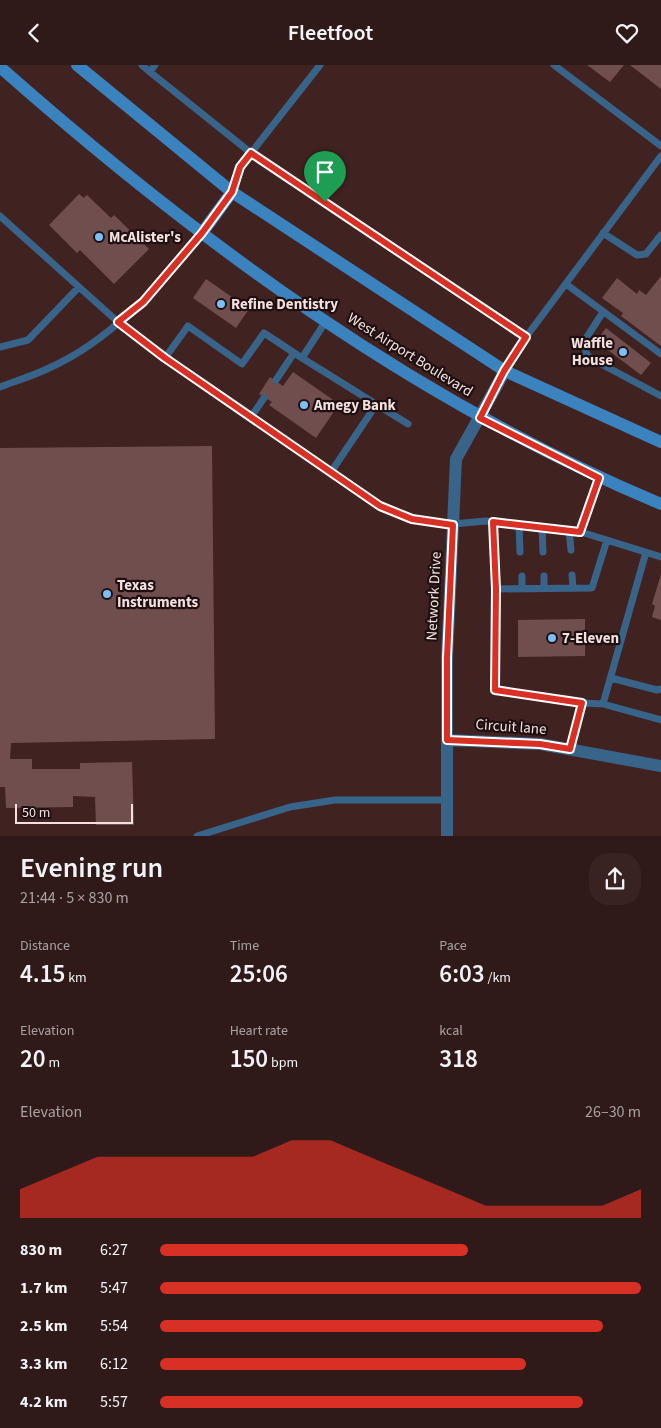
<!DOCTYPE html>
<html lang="en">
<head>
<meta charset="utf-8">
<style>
	:root { --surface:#301a19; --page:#382322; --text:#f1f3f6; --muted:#a8a1a2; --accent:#d93025 }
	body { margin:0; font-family:"Source Sans 3",sans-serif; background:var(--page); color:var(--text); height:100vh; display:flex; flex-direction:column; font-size:19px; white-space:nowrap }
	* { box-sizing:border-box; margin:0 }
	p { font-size:16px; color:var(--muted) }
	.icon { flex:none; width:28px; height:28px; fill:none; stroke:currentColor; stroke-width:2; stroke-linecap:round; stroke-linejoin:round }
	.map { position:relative; height:771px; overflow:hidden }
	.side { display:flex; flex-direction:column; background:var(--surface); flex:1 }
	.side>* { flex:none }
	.scale { position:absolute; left:15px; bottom:12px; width:118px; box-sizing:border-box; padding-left:5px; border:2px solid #f4e0de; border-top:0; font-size:14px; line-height:18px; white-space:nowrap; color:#f4e0de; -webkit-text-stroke:4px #1e1010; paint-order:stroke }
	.pin { position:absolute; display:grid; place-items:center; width:42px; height:42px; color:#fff; margin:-51px -21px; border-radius:50% 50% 50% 0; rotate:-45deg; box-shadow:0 0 5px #0007 }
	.pin .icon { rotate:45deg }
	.round { display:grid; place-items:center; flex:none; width:52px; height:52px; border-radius:20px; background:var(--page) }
	.overview { display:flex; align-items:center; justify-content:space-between; height:85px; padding:0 20px }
	h1 { font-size:28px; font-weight:600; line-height:38px }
	.figures { display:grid; grid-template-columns:repeat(3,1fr); gap:8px; height:85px; padding:5px 20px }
	.figures div { display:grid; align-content:center }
	.figures b { font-size:25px; font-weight:600 }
	.figures small { font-size:14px; font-weight:400 }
	.figures p { font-size:14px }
	.chart { height:140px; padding:10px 20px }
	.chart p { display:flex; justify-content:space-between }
	.chart svg { width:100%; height:90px; margin-top:5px; fill:var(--accent); opacity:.7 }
	ul { padding:0 20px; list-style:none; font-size:16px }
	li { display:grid; grid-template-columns:80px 60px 1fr; align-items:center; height:38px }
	li i { height:12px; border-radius:6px; background:var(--accent) }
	header { display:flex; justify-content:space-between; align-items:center; height:65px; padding:0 20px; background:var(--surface); font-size:22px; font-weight:600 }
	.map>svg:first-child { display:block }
	.building { fill:#704e4d }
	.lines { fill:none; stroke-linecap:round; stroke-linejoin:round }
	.lane { stroke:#396489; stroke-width:7 }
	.street { stroke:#396489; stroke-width:12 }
	.secondary { stroke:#3a83be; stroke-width:12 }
	.route-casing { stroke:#fff; stroke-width:10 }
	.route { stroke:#d93025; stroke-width:6 }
	.poi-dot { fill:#7bbef8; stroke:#1e1010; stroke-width:2 }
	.labels { text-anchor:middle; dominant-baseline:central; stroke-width:4.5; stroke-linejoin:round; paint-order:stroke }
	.poi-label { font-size:15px; font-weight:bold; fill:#f4e0de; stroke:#1e1010; text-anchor:start }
	.street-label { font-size:15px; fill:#f4e0de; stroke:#1e1010 }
</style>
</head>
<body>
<header><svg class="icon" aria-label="back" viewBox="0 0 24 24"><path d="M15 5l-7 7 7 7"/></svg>Fleetfoot<svg class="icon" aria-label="heart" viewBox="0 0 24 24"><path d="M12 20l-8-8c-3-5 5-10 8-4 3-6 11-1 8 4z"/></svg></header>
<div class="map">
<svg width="661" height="771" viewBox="0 0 661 771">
	<rect width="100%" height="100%" fill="#402221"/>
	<path class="building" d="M 587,0 L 624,0 L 610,17 Z
		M 630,0 L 661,0 L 661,24 Z
		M 79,129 L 84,133 L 87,130 L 111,153 L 114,150 L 149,184 L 114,219 L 80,185 L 77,188 L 49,160 Z
		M 661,211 L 661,281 L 621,251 L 623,248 L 602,233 L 617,213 L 637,229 L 639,225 L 646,230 Z
		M 206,214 L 249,244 L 236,263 L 193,233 Z
		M 606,263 L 651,298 L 641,310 L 596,276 Z
		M 293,307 L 339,339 L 316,373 L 269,340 L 272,337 L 259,329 L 270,312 L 283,321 Z
		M 212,381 L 215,674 L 11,678 L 10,694 L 32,694 L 32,704 L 80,704 L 80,698 L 132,697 L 134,760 L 96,760 L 95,732 L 73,731 L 73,742 L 6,743 L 5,722 L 0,722 L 0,383 Z
		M 661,509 L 661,555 L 652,552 L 655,541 L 652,539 Z
		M 585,554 L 585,591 L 518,592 L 518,555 Z"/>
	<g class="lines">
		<path class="lane" d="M 142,0 L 150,7
			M 155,0 L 150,7 L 251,88 L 526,272
			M 554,0 L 661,81
			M 232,127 L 240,102 L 320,0
			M 0,151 L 118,257 L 165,293 L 379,441 L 412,455 L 453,459 L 486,456 L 581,467 L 661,492
			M 603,168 L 637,190 L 646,189 L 661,170
			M 566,219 L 661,289
			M 603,247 L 585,275 L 586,288 L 590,293 L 661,331
			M 326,256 L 302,293 L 408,359
			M 0,282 L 28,275 L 79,222
			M 165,293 L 188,261 L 242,299 L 264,268 L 302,293
			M 505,306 L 526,272 L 661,91
			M 276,315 L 294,288
			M 0,322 C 16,316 32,311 47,304 C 111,276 159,221 202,168
			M 251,352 L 264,333
			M 331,407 L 376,340
			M 493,457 L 496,524 L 495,625 L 582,638
			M 519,459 L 520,487
			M 542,462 L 543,487
			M 569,465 L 571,485
			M 581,467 L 599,413
			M 572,510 L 573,523
			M 522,511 L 522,524
			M 544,511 L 544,523
			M 496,524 L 592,523 L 607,475
			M 611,613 L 657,625 L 661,624
			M 603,639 L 661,655
			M 570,684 L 582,638 L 603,639 L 646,487
			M 197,771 L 290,742 L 335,735 L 447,735"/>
		<path class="street" d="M 447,675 L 540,679 L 661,701
			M 447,771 L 447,593 L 456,394 L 505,306"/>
		<path class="secondary" d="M 77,0 L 232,127 L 505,306 L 661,377
			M 0,2 C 198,177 416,337 661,439
			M 202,168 L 232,127"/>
	</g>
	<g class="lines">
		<g class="route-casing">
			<path id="route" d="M 251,88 L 526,272 L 504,306 L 480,353 L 599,413 L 580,467 L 493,457 L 496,524 L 495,625 L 582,638 L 570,684 L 540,679 L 447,675 L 447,593 L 453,460 L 412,454 L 380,441 L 165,293 L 118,257 L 143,237 L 202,168 L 232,127 L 240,102 Z"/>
		</g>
		<use href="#route" class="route"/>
	</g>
	<g class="poi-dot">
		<circle cx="99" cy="172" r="5"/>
		<circle cx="221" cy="239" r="5"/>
		<circle cx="623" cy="287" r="5"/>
		<circle cx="304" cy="340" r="5"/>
		<circle cx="107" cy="529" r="5"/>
		<circle cx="552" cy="573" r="5"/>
	</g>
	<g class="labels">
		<g class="poi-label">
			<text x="109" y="172">McAlister's</text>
			<text x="231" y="239">Refine Dentistry</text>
			<text x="613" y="278" text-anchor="end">Waffle<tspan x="613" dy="17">House</tspan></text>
			<text x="314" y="340">Amegy Bank</text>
			<text x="117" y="520">Texas<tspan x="117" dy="17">Instruments</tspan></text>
			<text x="562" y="573">7-Eleven</text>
		</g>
		<g class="street-label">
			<text transform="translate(410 290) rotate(32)">West Airport Boulevard</text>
			<text transform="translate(434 531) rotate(-87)">Network Drive</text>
			<text transform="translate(511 662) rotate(4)">Circuit lane</text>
		</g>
	</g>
</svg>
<div class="scale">50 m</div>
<div class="pin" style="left:325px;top:137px;background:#1e9e55"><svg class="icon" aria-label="arrive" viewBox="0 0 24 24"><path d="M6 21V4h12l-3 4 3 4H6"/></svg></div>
</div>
<section class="side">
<div class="overview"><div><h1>Evening run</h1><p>21:44 · 5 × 830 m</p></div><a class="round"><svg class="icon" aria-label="share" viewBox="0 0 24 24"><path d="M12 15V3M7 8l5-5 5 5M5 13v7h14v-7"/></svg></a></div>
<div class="figures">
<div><p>Distance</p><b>4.15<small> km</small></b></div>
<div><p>Time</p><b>25:06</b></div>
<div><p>Pace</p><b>6:03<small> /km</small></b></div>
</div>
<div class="figures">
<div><p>Elevation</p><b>20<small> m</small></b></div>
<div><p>Heart rate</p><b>150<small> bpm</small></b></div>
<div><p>kcal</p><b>318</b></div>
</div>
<div class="chart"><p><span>Elevation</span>26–30 m</p>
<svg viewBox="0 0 160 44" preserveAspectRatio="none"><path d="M0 44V30L10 22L20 14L30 14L40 14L50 14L60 14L70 6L80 6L90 14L100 22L110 30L120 38L130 38L140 38L150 38L160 30V44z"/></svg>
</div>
<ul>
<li><b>830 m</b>6:27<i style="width:64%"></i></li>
<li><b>1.7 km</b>5:47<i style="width:100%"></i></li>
<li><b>2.5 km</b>5:54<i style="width:92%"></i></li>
<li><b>3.3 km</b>6:12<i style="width:76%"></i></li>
<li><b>4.2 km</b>5:57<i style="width:88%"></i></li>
</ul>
</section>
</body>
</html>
